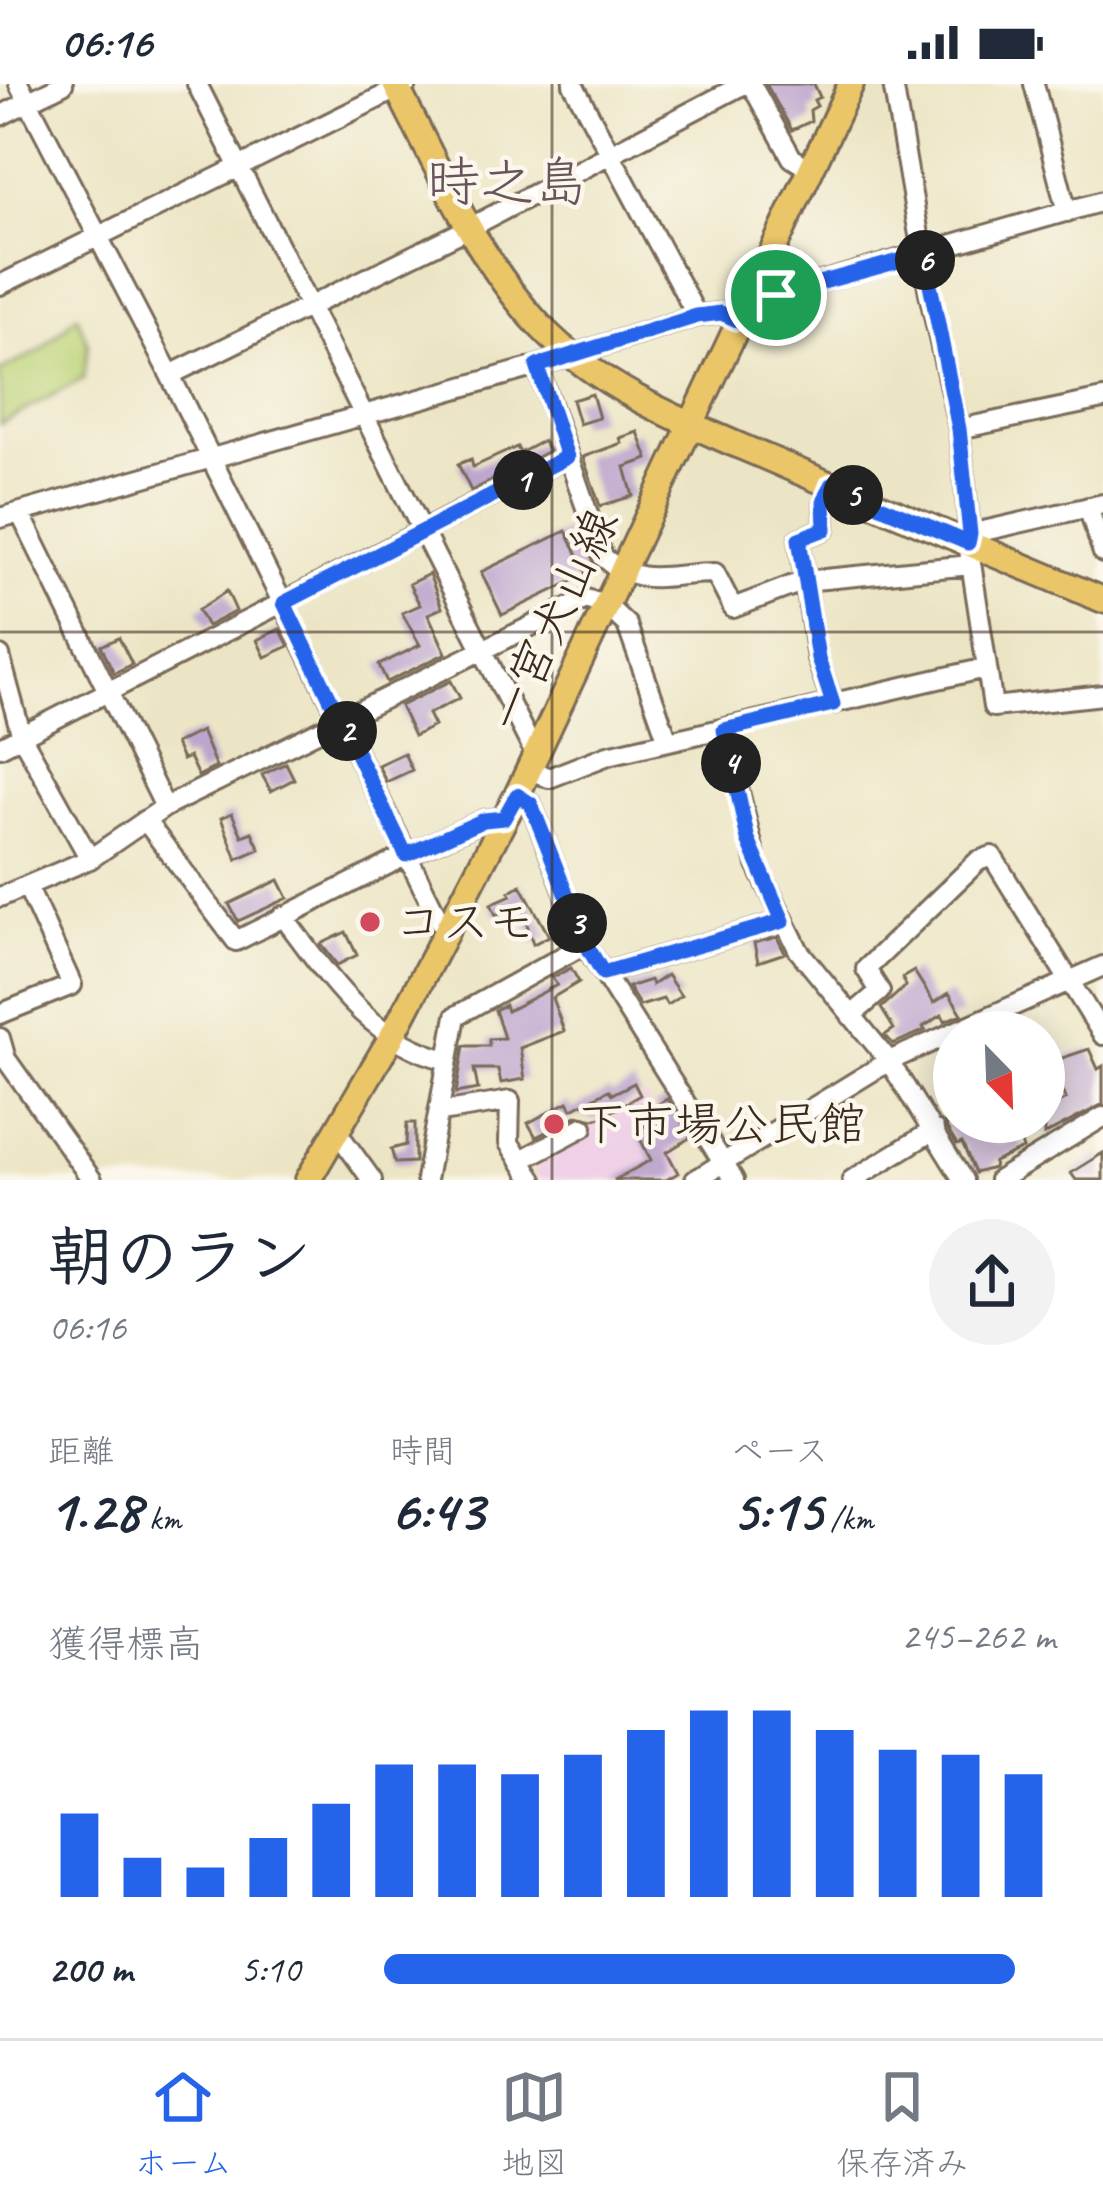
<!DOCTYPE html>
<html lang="ja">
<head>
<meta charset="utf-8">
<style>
	:root { --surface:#fff; --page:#f2f2f3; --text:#1f2937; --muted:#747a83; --line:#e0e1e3; --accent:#2563eb }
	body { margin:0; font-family:Caveat,"Klee One",sans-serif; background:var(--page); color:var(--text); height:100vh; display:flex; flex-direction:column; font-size:45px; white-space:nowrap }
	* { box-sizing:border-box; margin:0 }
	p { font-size:39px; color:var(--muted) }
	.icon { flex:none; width:66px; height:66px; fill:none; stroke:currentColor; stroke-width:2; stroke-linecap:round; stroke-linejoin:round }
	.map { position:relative; height:1096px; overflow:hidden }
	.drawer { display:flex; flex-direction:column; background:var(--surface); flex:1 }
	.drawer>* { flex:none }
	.needle { width:78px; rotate:157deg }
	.buttons { position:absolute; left:933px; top:927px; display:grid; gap:24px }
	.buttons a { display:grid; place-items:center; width:132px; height:132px; border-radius:50%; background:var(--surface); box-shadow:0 6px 30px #0003; font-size:60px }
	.pin { position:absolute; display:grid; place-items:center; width:102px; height:102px; color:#fff; margin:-51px; border:6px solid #fff; border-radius:50%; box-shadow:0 3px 12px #0007 }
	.km { position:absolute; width:60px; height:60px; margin:-30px; border-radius:50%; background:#222; color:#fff; font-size:33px; line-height:60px; text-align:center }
	.round { display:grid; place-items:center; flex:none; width:126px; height:126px; border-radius:63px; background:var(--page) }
	.overview { display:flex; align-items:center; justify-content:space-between; height:204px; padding:0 48px }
	h1 { font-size:66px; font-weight:600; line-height:90px }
	.stats { display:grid; grid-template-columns:repeat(3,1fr); gap:18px; height:204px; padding:12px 48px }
	.stats div { display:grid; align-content:center }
	.stats b { font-size:60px; font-weight:600 }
	.stats small { font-size:33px; font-weight:400 }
	.stats p { font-size:33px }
	.chart { height:336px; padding:24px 48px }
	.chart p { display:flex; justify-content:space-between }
	.chart svg { width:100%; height:216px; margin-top:12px; stroke:var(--accent); stroke-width:6 }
	ul { padding:0 48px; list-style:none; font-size:39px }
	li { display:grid; grid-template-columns:192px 144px 1fr; align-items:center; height:90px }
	li i { height:30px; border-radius:15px; background:var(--accent) }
	.status { display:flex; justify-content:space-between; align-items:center; height:84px; padding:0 60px; background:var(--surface); direction:ltr }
	.status svg { height:33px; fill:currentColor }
	.tab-bar { display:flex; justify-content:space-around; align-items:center; height:168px; border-top:3px solid var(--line); background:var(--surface); font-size:33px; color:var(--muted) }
	.tab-bar a { display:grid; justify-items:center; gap:6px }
	.tab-bar .selected { color:var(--accent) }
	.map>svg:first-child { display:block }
	.built { fill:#efd0e6 }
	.green { fill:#bbd377; stroke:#7b7e4a; stroke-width:3 }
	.building { fill:#bda6ce }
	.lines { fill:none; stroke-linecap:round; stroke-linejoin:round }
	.minor-casing { stroke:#796b58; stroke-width:24 }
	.major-casing { stroke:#796b58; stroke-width:30 }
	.minor { stroke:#fff; stroke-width:18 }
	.major { stroke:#ebc669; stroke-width:24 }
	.route-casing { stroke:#fff; stroke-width:24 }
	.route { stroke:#2563eb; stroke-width:15 }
	.grid { fill:none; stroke:#3b2a1e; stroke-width:3; stroke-opacity:0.55 }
	.poi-dot { fill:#d1495b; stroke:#fbf7ec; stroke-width:4.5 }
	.labels { text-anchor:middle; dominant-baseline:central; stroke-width:9; stroke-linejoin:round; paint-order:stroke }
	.street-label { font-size:48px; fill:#3b2a1e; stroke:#fbf7ec }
	.poi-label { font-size:48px; fill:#3b2a1e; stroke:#fbf7ec; text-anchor:start }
	.quarter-label { font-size:54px; fill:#68555c; stroke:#fbf7ec }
</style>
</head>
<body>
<div class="status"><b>06:16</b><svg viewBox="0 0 49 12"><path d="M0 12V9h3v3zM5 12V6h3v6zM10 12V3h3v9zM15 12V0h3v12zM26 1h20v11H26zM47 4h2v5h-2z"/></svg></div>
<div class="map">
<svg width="1103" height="1096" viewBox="0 0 1103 1096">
	<rect width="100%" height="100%" fill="#fbf7ec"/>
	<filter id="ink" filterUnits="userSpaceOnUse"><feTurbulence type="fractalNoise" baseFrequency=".00833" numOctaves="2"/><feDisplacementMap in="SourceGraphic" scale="24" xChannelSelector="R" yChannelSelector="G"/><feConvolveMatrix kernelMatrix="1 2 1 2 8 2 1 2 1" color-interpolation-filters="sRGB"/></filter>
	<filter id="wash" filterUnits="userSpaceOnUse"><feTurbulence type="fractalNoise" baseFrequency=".004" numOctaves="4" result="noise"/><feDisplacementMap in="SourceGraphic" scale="48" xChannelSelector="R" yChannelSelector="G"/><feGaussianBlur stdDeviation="2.7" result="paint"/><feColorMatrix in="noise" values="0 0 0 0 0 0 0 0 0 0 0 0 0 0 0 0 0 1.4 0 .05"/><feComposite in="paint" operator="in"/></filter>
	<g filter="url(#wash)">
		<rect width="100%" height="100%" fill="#ece5c5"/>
		<path class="built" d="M 645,1012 L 689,1092 L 682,1096 L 537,1096 L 531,1075 Z"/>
		<path class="green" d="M 77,231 L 88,260 L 84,294 L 0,340 L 0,287 L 41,266 Z"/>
		<g id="blocks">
			<path class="building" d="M 766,0 L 814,0 L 820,13 L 814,16 L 817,22 L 810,26 L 811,37 L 792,46 Z
				M 592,310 L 599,334 L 579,340 L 572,316 Z
				M 638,348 L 648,375 L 625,383 L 633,412 L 600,422 L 583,373 L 622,359 L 620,354 Z
				M 543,357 L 549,367 L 471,407 L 458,380 L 471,375 L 473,383 L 517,363 L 520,369 Z
				M 566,447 L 587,490 L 502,531 L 481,488 Z
				M 429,490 L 442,524 L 428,530 L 446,569 L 387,598 L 379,581 L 420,561 L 402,529 L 420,521 L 409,500 Z
				M 227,507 L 236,527 L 207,542 L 198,526 Z
				M 280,545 L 289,562 L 265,573 L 257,556 Z
				M 119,554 L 132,580 L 114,589 L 101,562 Z
				M 451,597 L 460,614 L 428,630 L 434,642 L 414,652 L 400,622 Z
				M 201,647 L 216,683 L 198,692 L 189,673 L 182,676 L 175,660 Z
				M 404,669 L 412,686 L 386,698 L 378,681 Z
				M 286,679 L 294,695 L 271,707 L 262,691 Z
				M 232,729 L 242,752 L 252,748 L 260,765 L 237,775 L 221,734 Z
				M 279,796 L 288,814 L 238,837 L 229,820 Z
				M 521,801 L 549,852 L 533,860 L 521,820 L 496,831 L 491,820 L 511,811 L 509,808 Z
				M 346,848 L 357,871 L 337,881 L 321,860 Z
				M 777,853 L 785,869 L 758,878 L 754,859 Z
				M 571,884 L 579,898 L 552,914 L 564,947 L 520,964 L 525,995 L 501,999 L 498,985 L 474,985 L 478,1005 L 456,1009 L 464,962 L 489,962 L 489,955 L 504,954 L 495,926 L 505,921 L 507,927 L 557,901 L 552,894 Z
				M 914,887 L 934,919 L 949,909 L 962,930 L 945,937 L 942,931 L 923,943 L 925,946 L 893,960 L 885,951 L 894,945 L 881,924 L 906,902 L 902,894 Z
				M 667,891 L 681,912 L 667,921 L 663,915 L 640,922 L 628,903 L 650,896 L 652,901 Z
				M 1089,965 L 1098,985 L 1103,982 L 1103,1020 L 1044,1051 L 1044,1027 L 1066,1015 L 1053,993 L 1047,996 L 1044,980 Z
				M 634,999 L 640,1011 L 604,1032 L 594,1035 L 578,1031 L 536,1053 L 528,1039 L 568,1018 L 572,1025 L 609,1006 L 612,1010 Z
				M 667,1015 L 691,1053 L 667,1068 L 678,1089 L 666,1096 L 614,1096 L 651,1076 L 636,1047 L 661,1033 L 655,1022 Z
				M 954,1036 L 989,1038 L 996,1061 L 1019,1053 L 1023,1065 L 994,1078 L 993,1084 L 975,1089 L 962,1059 L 957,1061 L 947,1045 L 945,1038 Z
				M 407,1039 L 415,1039 L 415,1078 L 395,1079 L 391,1065 L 406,1061 Z
				M 1103,1069 L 1103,1096 L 1076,1096 L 1071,1089 Z"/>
		</g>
	</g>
	<g filter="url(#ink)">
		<use href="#blocks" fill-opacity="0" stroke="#796b58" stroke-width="3"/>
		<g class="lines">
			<g class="minor-casing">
				<path id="minor" d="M 19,0 L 170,291 L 445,848
					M 197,0 L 536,672
					M 573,0 L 697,232
					M 751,0 L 792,74 L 810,85
					M 893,0 L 929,209 L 959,345 L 970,450
					M 1034,0 L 1067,128
					M 0,32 L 63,0
					M 0,201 L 407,0
					M 752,206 L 776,211 L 1103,117
					M 537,282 L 603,473 C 642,506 669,489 715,489 L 733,524 L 804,497 L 971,481
					M 170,291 L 469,144 L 744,0
					M 959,345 L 1103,315
					M 831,402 L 824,419 L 825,445 L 799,455 L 817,574 L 833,620
					M 1103,420 L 970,450 L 968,459 L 993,623 L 1103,611
					M 1088,423 L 1103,469
					M 20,429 L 165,723
					M 0,434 L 537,282 L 697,232 L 721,229 L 737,236
					M 0,572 L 22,653 L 90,775
					M 724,646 L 757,781 L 799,867 L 889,977 L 963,1096
					M 0,663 L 567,373
					M 529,685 L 549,694 L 608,671 L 986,584
					M 517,711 L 531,720 L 585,860 L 734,1096
					M 145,736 L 236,857 L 407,771 L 484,736 L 504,734
					M 0,813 L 90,775 L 165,723 L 586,515 L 607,522 L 627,541 L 668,657
					M 283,832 C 329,893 369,957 447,976
					M 603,889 L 783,837
					M 0,930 L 72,901 L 27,802
					M 851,932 L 880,907 L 866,885 L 978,777 L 992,772 L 1103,951
					M 0,954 L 6,975 L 92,1096
					M 441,1028 L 510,1017 L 509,1059 L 533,1096
					M 338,1049 L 372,1096
					M 521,1076 L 583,1043
					M 426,1096 L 456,932 L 585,860
					M 695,1096 L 889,977 L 1103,882
					M 852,1096 L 934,1046
					M 999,1096 L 1103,1033"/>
			</g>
			<g class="major-casing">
				<path id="major" d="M 395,0 C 438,83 475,173 540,242 C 604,310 699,344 784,381 C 890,427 997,471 1103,516
					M 308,1096 L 391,954 L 517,711 L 851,0"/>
			</g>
			<use href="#minor" class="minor"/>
			<use href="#major" class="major"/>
		</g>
	</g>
	<g class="lines" filter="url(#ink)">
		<g class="route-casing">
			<path id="route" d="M 924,170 L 959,345 L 970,450 L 968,459 L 831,401 L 824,418 L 825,445 L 799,455 L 818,574 L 833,620 L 724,646 L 748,756 L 783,837 L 603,889 L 586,860 L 531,720 L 517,711 L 504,734 L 484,736 L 406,771 L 284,519 L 567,373 L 537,282 L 697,232 L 721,229 L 737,236 L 752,206 L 776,211 Z"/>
		</g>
		<use href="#route" class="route"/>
	</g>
	<path class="grid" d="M 552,0 L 552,1096M 0,548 L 1103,548"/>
	<g class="poi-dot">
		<circle cx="370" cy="838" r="12"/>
		<circle cx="554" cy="1040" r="12"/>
	</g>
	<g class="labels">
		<g class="street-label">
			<text transform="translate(553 536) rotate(-65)">一宮犬山線</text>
		</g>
		<g class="poi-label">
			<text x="394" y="838">コスモ</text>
			<text x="578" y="1040">下市場公民館</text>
		</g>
		<g class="quarter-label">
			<text x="507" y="98">時之島</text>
		</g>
	</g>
</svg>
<div class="buttons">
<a><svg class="needle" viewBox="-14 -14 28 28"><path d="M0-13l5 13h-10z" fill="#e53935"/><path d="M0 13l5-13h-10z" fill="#747a83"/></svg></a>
</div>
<div class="pin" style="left:776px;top:211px;background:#1e9e55"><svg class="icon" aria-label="arrive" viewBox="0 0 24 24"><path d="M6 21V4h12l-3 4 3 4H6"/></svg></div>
<b class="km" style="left:523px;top:396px">1</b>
<b class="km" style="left:347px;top:647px">2</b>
<b class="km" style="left:577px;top:839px">3</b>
<b class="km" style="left:731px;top:679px">4</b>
<b class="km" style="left:853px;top:411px">5</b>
<b class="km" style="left:925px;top:176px">6</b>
</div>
<section class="drawer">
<div class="overview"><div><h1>朝のラン</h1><p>06:16</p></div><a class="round"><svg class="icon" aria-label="share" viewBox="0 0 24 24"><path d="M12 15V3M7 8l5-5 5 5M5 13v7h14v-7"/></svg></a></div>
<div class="stats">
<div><p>距離</p><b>1.28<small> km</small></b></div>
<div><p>時間</p><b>6:43</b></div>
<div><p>ペース</p><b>5:15<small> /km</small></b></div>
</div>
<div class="chart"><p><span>獲得標高</span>245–262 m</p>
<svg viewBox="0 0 160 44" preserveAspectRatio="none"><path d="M5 44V27M15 44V36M25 44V38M35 44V32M45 44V25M55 44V17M65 44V17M75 44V19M85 44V15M95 44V10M105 44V6M115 44V6M125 44V10M135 44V14M145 44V15M155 44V19"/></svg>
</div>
<ul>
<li><b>200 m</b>5:10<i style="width:94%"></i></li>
</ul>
</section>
<nav class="tab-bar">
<a class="selected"><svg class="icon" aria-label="home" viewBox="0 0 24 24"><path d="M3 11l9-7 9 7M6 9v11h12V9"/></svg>ホーム</a>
<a><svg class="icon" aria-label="map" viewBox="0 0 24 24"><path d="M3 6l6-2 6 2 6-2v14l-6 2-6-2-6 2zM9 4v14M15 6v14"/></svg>地図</a>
<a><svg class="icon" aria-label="saved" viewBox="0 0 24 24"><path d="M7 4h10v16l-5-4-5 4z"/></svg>保存済み</a>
</nav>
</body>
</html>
